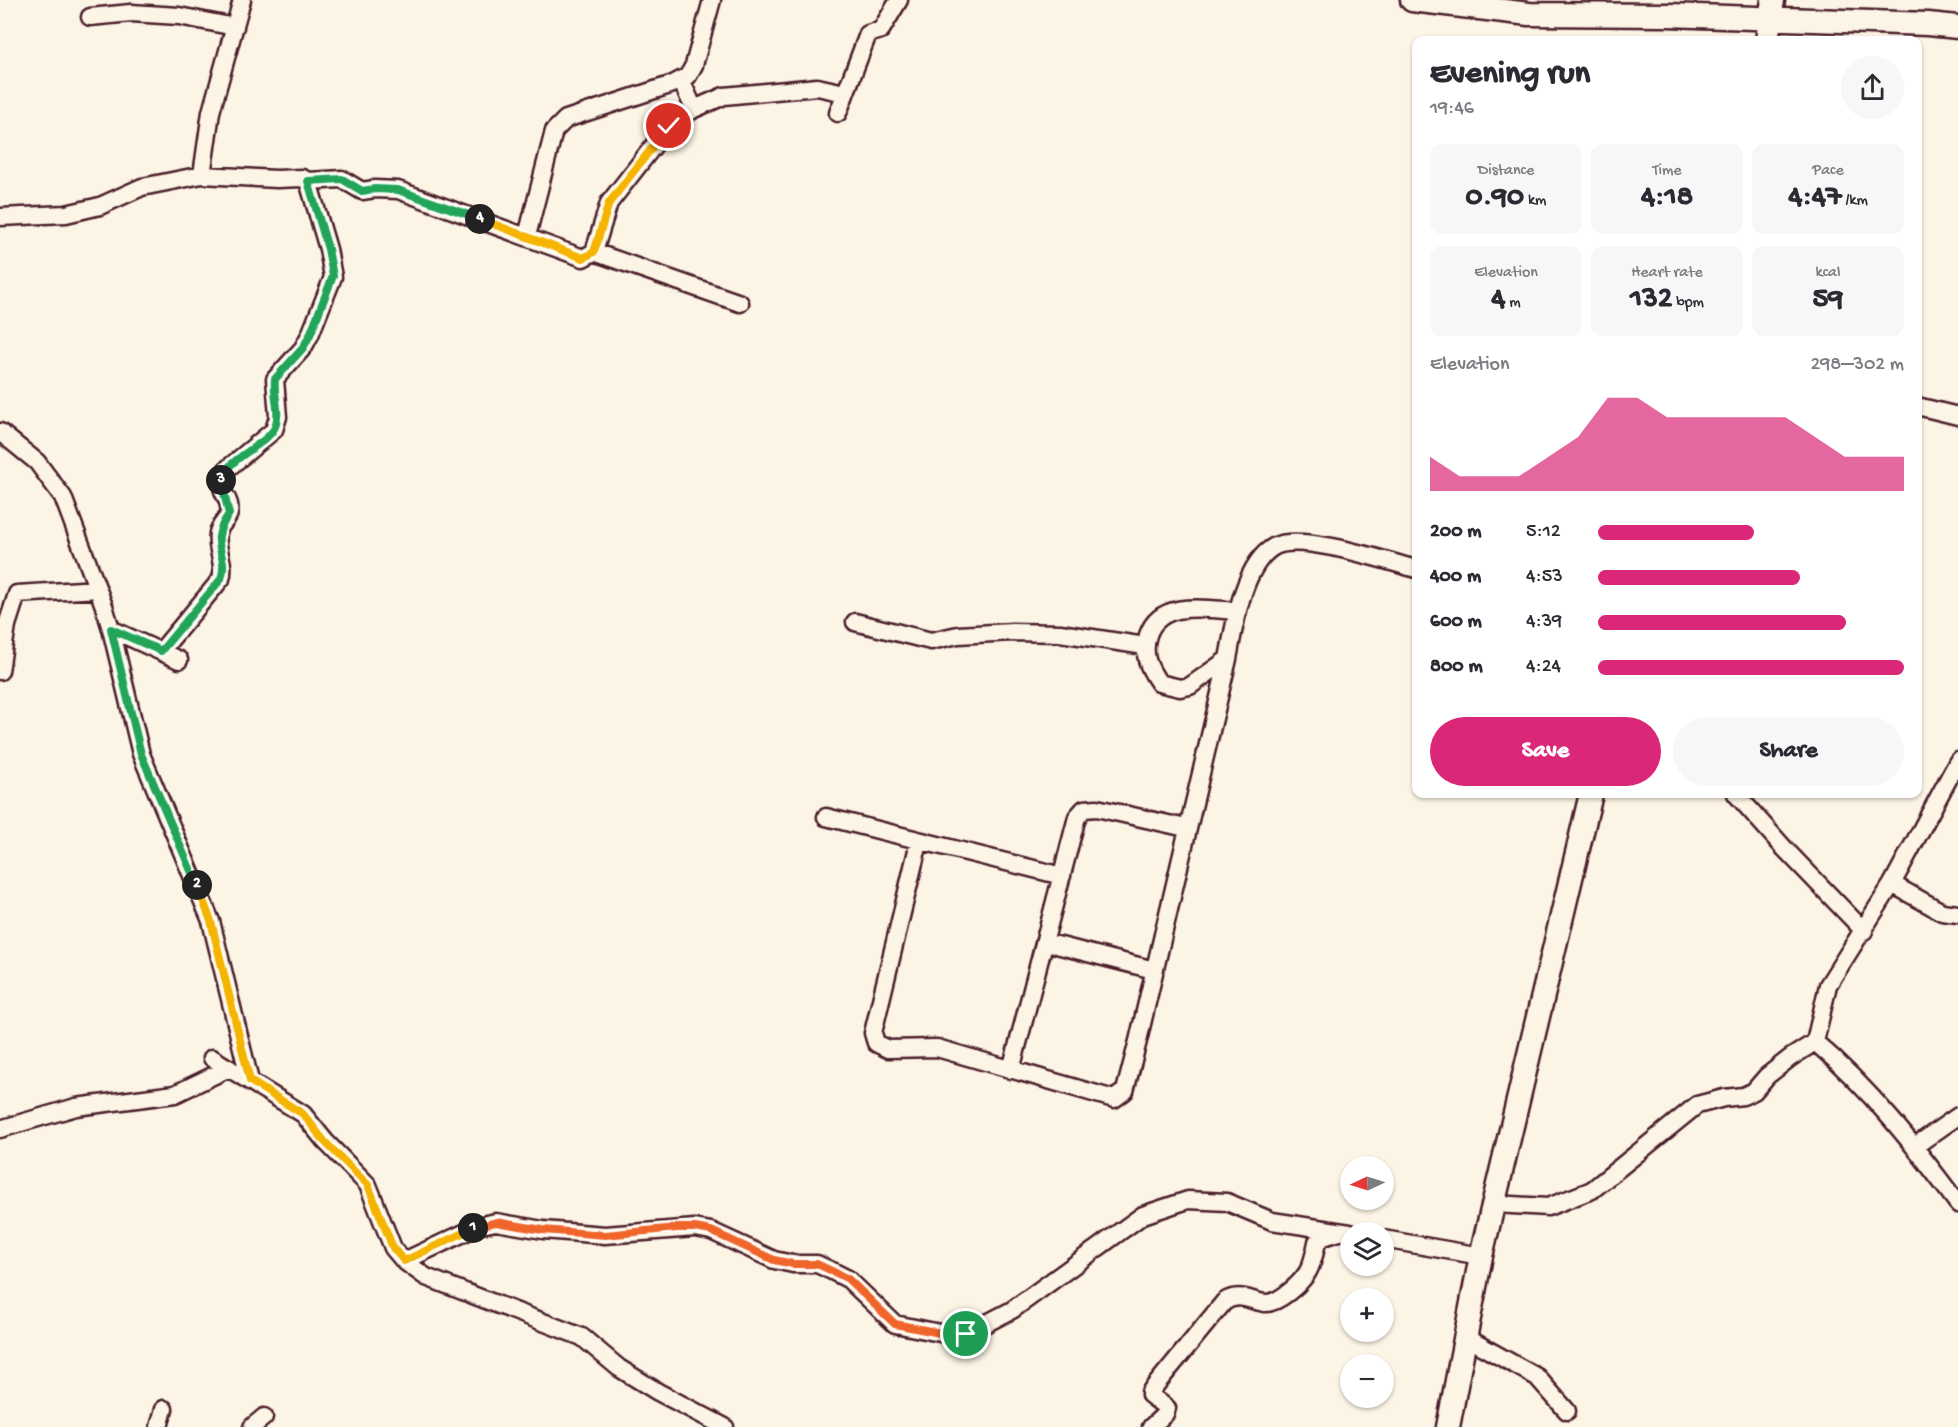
<!DOCTYPE html>
<html lang="en">
<head>
<meta charset="utf-8">
<style>
	:root { --surface:#fff; --page:#f7f7f7; --text:#2b2b33; --muted:#7c7c81; --accent:#db2777 }
	body { margin:0; font-family:"Gochi Hand",sans-serif; background:var(--page); color:var(--text); height:100vh; display:flex; flex-direction:column; font-size:22px; white-space:nowrap }
	* { box-sizing:border-box; margin:0 }
	p { font-size:20px; color:var(--muted) }
	.icon { flex:none; width:33px; height:33px; fill:none; stroke:currentColor; stroke-width:2; stroke-linecap:round; stroke-linejoin:round }
	.map { position:relative; flex:1; overflow:hidden }
	.sheet { position:absolute; left:1412px; top:36px; width:510px; height:762px; display:flex; flex-direction:column; background:var(--surface); border-radius:12px; box-shadow:0 2px 4px #0004 }
	.sheet>* { flex:none }
	.needle { width:39px; rotate:266deg }
	.controls { position:absolute; left:1340px; top:1156px; display:grid; gap:12px }
	.controls a { display:grid; place-items:center; width:54px; height:54px; border-radius:50%; background:var(--surface); box-shadow:0 2px 4px #0004; font-size:30px }
	.pin { position:absolute; display:grid; place-items:center; width:51px; height:51px; color:#fff; margin:-26px; border:3px solid #fff; border-radius:50%; box-shadow:0 2px 6px #0007 }
	.km { position:absolute; width:30px; height:30px; margin:-15px; border-radius:50%; background:#222; color:#fff; font-size:16px; line-height:30px; text-align:center }
	.round { display:grid; place-items:center; flex:none; width:63px; height:63px; border-radius:32px; background:var(--page) }
	.headline { display:flex; align-items:center; justify-content:space-between; height:102px; padding:0 18px }
	h1 { font-size:33px; font-weight:700; line-height:45px }
	.figures { display:grid; grid-template-columns:repeat(3,1fr); gap:9px; height:102px; padding:6px 18px }
	.figures div { display:grid; align-content:center; border-radius:12px; background:var(--page); text-align:center }
	.figures b { font-size:30px; font-weight:700 }
	.figures small { font-size:16px; font-weight:400 }
	.figures p { font-size:16px }
	.chart { height:168px; padding:12px 18px }
	.chart p { display:flex; justify-content:space-between }
	.chart svg { width:100%; height:108px; margin-top:6px; fill:var(--accent); opacity:.7 }
	.cta { display:flex; gap:12px; margin-top:auto; padding:12px 18px }
	.cta a { flex:1; height:69px; border-radius:36px; background:var(--accent); color:#fff; font-size:24px; font-weight:700; line-height:69px; text-align:center }
	.cta a+a { background:var(--page); color:var(--text) }
	ul { padding:0 18px; list-style:none; font-size:20px }
	li { display:grid; grid-template-columns:96px 72px 1fr; align-items:center; height:45px }
	li i { height:15px; border-radius:8px; background:var(--accent) }
	.map>svg:first-child { display:block }
	.lines { fill:none; stroke-linecap:round; stroke-linejoin:round }
	.street-casing { stroke:#4a1f2b; stroke-width:21 }
	.secondary-casing { stroke:#4a1f2b; stroke-width:27 }
	.street { stroke:#fcf5e5; stroke-width:16 }
	.secondary { stroke:#fcf5e5; stroke-width:22 }
	.split-1-casing { stroke:#fff; stroke-width:12 }
	.split-2-casing { stroke:#fff; stroke-width:12 }
	.split-3-casing { stroke:#fff; stroke-width:12 }
	.split-4-casing { stroke:#fff; stroke-width:12 }
	.split-5-casing { stroke:#fff; stroke-width:12 }
	.split-1 { stroke:#f0652b; stroke-width:8 }
	.split-2 { stroke:#f5b400; stroke-width:8 }
	.split-3 { stroke:#22a559; stroke-width:8 }
	.split-4 { stroke:#22a559; stroke-width:8 }
	.split-5 { stroke:#f5b400; stroke-width:8 }
</style>
</head>
<body>
<div class="map">
<svg width="1958" height="1427" viewBox="0 0 1958 1427">
	<rect width="100%" height="100%" fill="#fcf5e5"/>
	<filter id="ink" filterUnits="userSpaceOnUse"><feTurbulence type="fractalNoise" baseFrequency=".0167" numOctaves="2"/><feDisplacementMap in="SourceGraphic" scale="12" xChannelSelector="R" yChannelSelector="G"/><feConvolveMatrix kernelMatrix="1 2 1 2 8 2 1 2 1" color-interpolation-filters="sRGB"/></filter>
	<g filter="url(#ink)">
		<g class="lines">
			<g class="street-casing">
				<path id="street" d="M 90,17 L 131,13 L 179,16 L 235,27
					M 681,80 L 694,109
					M 838,113 L 868,34 L 881,30 L 899,0
					M 202,175 L 211,112 L 242,0
					M 308,181 L 342,179 L 362,191 L 375,189 L 398,190 L 583,258 L 594,252 L 609,203 L 669,126 L 694,109 L 724,96 L 817,87 L 845,93
					M 0,217 L 66,214 L 100,206 L 142,187 L 202,175 L 277,179 L 302,178 L 308,181 L 328,249 L 333,277 L 310,335 L 303,348 L 275,379 L 278,417 L 274,430 L 227,469 C 212,492 233,495 229,513 C 228,520 219,525 218,533 C 215,550 226,562 221,579 L 161,651
					M 527,236 L 554,131 L 566,119 L 673,84 L 688,76 L 694,65 L 712,0
					M 594,252 L 740,303
					M 1917,406 L 1958,416
					M 0,432 L 37,462 L 63,497 L 104,606 L 111,629 L 179,660
					M 855,622 L 931,641 L 958,635 L 1012,632 L 1060,633 L 1145,646
					M 111,629 L 141,754 L 211,921 L 250,1081
					M 1228,659 L 1190,686 L 1180,688 L 1159,683 C 1148,667 1142,654 1148,635 C 1160,599 1207,609 1236,611
					M 0,671 L 7,625 L 17,594 L 98,589
					M 1736,794 L 1784,848 L 1864,931
					M 826,817 L 1062,876
					M 919,842 L 873,1033 L 876,1043 L 888,1049 L 937,1048 L 1114,1099 L 1125,1091 L 1138,1041 L 1228,659 C 1234,627 1243,563 1275,546 C 1302,533 1386,561 1416,569
					M 1892,884 L 1942,912 L 1958,914
					M 1045,942 L 1154,970
					M 1815,1042 C 1870,1089 1915,1146 1958,1204
					M 212,1058 L 303,1114 L 325,1141 L 368,1185 L 393,1248 L 404,1261 L 426,1277 L 582,1337 L 619,1368 L 658,1392 L 725,1427
					M 1011,1070 L 1077,817 L 1084,809 L 1097,808 L 1186,828
					M 0,1129 L 76,1107 L 175,1094 L 229,1068
					M 1915,1146 L 1958,1116
					M 1495,1204 L 1548,1207 L 1592,1190 L 1697,1105 L 1724,1098 L 1743,1096 L 1754,1091 L 1767,1076 L 1790,1058 L 1815,1042 L 1828,985 L 1892,884 L 1958,761
					M 1383,1239 L 1481,1256
					M 404,1261 L 481,1225 L 496,1222 L 543,1230 L 605,1235 L 695,1228 L 711,1231 L 774,1260 L 793,1264 L 817,1264 L 832,1271 L 848,1279 L 895,1324 L 940,1333 L 966,1334 L 1012,1310 L 1143,1215 L 1188,1200 L 1227,1202 L 1272,1221 L 1350,1233
					M 1465,1337 L 1537,1377 L 1567,1411
					M 159,1427 L 164,1409
					M 252,1427 L 264,1417
					M 1151,1427 L 1165,1414 L 1167,1408 L 1150,1395 L 1150,1392 L 1224,1302 C 1239,1292 1250,1301 1265,1303 C 1278,1304 1300,1284 1307,1273 C 1313,1264 1315,1252 1317,1242 L 1323,1237 L 1339,1232"/>
			</g>
			<g class="secondary-casing">
				<path id="secondary" d="M 1412,0 L 1529,14 L 1668,15 L 1928,24 L 1958,27
					M 1767,40 L 1773,0
					M 1448,1427 L 1481,1256 L 1591,794"/>
			</g>
			<use href="#street" class="street"/>
			<use href="#secondary" class="secondary"/>
		</g>
	</g>
	<g class="lines" filter="url(#ink)">
		<g class="split-1-casing">
			<path id="split-1" d="M 473,1228 L 496,1222 L 543,1230 L 605,1235 L 677,1228 L 695,1228 L 711,1231 L 774,1260 L 793,1264 L 817,1264 L 832,1271 L 848,1279 L 895,1324 L 940,1333 L 966,1334"/>
		</g>
		<g class="split-2-casing">
			<path id="split-2" d="M 197,885 L 211,921 L 250,1081 L 303,1114 L 325,1142 L 368,1185 L 393,1248 L 404,1261 L 473,1228"/>
		</g>
		<g class="split-3-casing">
			<path id="split-3" d="M 197,885 L 141,754 L 111,629 L 161,651 L 221,579 C 230,552 206,546 229,514 L 221,480"/>
		</g>
		<g class="split-4-casing">
			<path id="split-4" d="M 221,480 C 227,458 267,445 275,427 C 281,412 273,395 275,379 L 303,348 L 310,335 L 333,276 L 328,249 L 308,181 L 342,179 L 362,191 L 375,189 L 398,190 L 480,219"/>
		</g>
		<g class="split-5-casing">
			<path id="split-5" d="M 480,219 L 583,258 L 594,252 L 609,203 L 669,126"/>
		</g>
		<use href="#split-1" class="split-1"/>
		<use href="#split-2" class="split-2"/>
		<use href="#split-3" class="split-3"/>
		<use href="#split-4" class="split-4"/>
		<use href="#split-5" class="split-5"/>
	</g>
</svg>
<div class="controls">
<a><svg class="needle" viewBox="-14 -14 28 28"><path d="M0-13l5 13h-10z" fill="#e53935"/><path d="M0 13l5-13h-10z" fill="#7c7c81"/></svg></a>
<a><svg class="icon" aria-label="layers" viewBox="0 0 24 24"><path d="M12 4l9 5-9 5-9-5zM3 14l9 5 9-5"/></svg></a>
<a>+</a>
<a>−</a>
</div>
<div class="pin" style="left:966px;top:1334px;background:#1e9e55"><svg class="icon" aria-label="arrive" viewBox="0 0 24 24"><path d="M6 21V4h12l-3 4 3 4H6"/></svg></div>
<div class="pin" style="left:669px;top:126px;background:#d93025"><svg class="icon" aria-label="check" viewBox="0 0 24 24"><path d="M5 12l5 5 9-10"/></svg></div>
<b class="km" style="left:473px;top:1228px">1</b>
<b class="km" style="left:197px;top:885px">2</b>
<b class="km" style="left:221px;top:480px">3</b>
<b class="km" style="left:480px;top:219px">4</b>
<section class="sheet">
<div class="headline"><div><h1>Evening run</h1><p>19:46</p></div><a class="round"><svg class="icon" aria-label="share" viewBox="0 0 24 24"><path d="M12 15V3M7 8l5-5 5 5M5 13v7h14v-7"/></svg></a></div>
<div class="figures">
<div><p>Distance</p><b>0.90<small> km</small></b></div>
<div><p>Time</p><b>4:18</b></div>
<div><p>Pace</p><b>4:47<small> /km</small></b></div>
</div>
<div class="figures">
<div><p>Elevation</p><b>4<small> m</small></b></div>
<div><p>Heart rate</p><b>132<small> bpm</small></b></div>
<div><p>kcal</p><b>59</b></div>
</div>
<div class="chart"><p><span>Elevation</span>298–302 m</p>
<svg viewBox="0 0 160 44" preserveAspectRatio="none"><path d="M0 44V30L10 38L20 38L30 38L40 30L50 22L60 6L70 6L80 14L90 14L100 14L110 14L120 14L130 22L140 30L150 30L160 30V44z"/></svg>
</div>
<ul>
<li><b>200 m</b>5:12<i style="width:51%"></i></li>
<li><b>400 m</b>4:53<i style="width:66%"></i></li>
<li><b>600 m</b>4:39<i style="width:81%"></i></li>
<li><b>800 m</b>4:24<i style="width:100%"></i></li>
</ul>
<div class="cta"><a>Save</a><a>Share</a></div>
</section>
</div>
</body>
</html>
